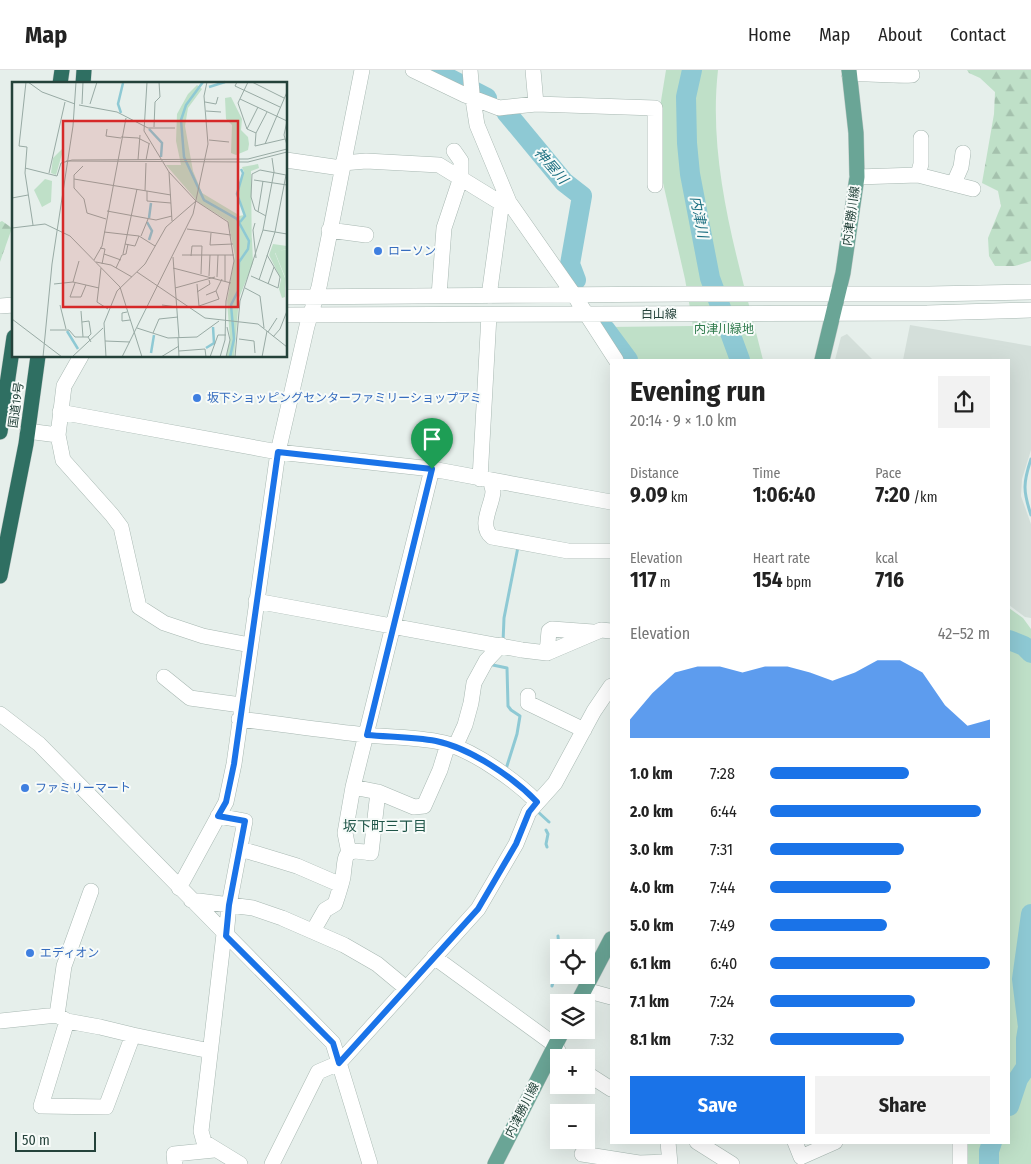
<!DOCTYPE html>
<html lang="en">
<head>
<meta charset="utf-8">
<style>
	:root { --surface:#fff; --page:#f2f2f2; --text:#222; --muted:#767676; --line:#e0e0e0; --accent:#1a73e8 }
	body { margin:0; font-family:"Fira Sans Condensed","Noto Sans JP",sans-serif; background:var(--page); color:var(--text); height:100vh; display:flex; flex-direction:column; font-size:19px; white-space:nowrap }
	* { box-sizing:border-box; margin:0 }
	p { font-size:16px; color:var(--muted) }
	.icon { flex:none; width:28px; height:28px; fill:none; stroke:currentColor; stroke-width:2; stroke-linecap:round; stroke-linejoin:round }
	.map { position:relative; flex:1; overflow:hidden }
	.sheet { position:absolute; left:610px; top:289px; width:400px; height:785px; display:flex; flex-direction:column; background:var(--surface); border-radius:0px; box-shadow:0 5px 20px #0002 }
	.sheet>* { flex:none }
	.controls { position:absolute; left:550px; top:869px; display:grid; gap:10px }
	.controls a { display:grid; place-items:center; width:45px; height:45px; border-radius:0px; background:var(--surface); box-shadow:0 5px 20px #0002; font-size:25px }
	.scale { position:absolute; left:15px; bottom:12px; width:81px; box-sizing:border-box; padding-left:5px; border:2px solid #24423a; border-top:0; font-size:14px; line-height:18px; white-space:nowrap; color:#24423a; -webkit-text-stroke:4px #f7fbf9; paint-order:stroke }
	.pin { position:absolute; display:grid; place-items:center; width:42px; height:42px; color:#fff; margin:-51px -21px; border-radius:50% 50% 50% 0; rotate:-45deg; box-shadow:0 0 5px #0007 }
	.pin .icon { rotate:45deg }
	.round { display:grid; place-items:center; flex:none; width:52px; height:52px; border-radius:0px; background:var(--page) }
	.head { display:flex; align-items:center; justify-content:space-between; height:85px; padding:0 20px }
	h1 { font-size:28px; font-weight:700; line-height:38px }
	.stats { display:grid; grid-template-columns:repeat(3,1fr); gap:8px; height:85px; padding:5px 20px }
	.stats div { display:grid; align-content:center }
	.stats b { font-size:21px; font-weight:700 }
	.stats small { font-size:14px; font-weight:400 }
	.stats p { font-size:14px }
	.chart { height:140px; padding:10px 20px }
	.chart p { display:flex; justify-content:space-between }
	.chart svg { width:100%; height:90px; margin-top:5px; fill:var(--accent); opacity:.7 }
	.action { display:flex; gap:10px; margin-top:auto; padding:10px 20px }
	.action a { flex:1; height:58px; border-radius:0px; background:var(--accent); color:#fff; font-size:20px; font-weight:700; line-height:58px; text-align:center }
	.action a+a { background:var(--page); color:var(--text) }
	ul { padding:0 20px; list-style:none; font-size:16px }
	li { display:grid; grid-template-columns:80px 60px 1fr; align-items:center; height:38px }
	li i { height:12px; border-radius:6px; background:var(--accent) }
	header { display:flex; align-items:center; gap:30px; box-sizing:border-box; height:70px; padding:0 25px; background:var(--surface); border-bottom:1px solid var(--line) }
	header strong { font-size:24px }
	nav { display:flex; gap:28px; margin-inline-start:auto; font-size:18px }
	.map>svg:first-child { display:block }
	.built { fill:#d4dfda }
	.green { fill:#bfe0c8 }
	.forest { fill:url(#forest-firs) }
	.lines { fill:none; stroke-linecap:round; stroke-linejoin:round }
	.stream { stroke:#8ec9d4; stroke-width:3 }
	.river { stroke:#8ec9d4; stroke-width:20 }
	.minor-casing { stroke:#a8b8b2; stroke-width:16 }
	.major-casing { stroke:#c2cac8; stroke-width:16 }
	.highway-casing { stroke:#c2cac8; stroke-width:16 }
	.minor { stroke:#fff; stroke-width:15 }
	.major { stroke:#6aa596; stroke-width:15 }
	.highway { stroke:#2f6f62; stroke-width:15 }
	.route-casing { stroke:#fff; stroke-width:10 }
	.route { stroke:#1a73e8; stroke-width:6 }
	.shop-dot { fill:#3f7fe0; stroke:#f7fbf9; stroke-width:2 }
	.labels { text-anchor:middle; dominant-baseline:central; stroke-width:4; stroke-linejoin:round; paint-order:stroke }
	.street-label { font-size:12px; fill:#24423a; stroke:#f7fbf9 }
	.shop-label { font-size:12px; fill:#366cbe; stroke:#f7fbf9; text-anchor:start }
	.park-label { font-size:12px; fill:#2d7a4b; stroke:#f7fbf9 }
	.water-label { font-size:14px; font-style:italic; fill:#1c6f80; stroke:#f7fbf9 }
	.neighbourhood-label { font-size:14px; fill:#1f5548; stroke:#f7fbf9 }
	.inset-river { fill:none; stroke:#8ec9d4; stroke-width:2.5 }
	.inset-road { fill:none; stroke:#98aaa4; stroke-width:1 }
	.view { fill:#d62828; fill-opacity:0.15; stroke:#d62828; stroke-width:2.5 }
	.inset-edge { fill:none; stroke:#24423a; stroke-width:2.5 }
</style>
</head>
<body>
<header>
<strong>Map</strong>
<nav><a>Home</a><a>Map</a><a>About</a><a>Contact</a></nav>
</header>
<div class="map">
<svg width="1031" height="1094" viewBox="0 0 1031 1094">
	<defs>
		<pattern id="forest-firs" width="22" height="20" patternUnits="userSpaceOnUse" patternTransform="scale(1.25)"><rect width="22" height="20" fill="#bfe0c8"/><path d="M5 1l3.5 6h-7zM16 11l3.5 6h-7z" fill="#a4c1ad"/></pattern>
	</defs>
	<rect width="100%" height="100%" fill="#e6efeb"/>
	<path class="built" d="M 910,255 L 1031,276 L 1031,380 L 1022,409 L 1021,426 L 1031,454 L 1031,548 L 1025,547 L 1009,535 L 1009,290 L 903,290 Z
		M 847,264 L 873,290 L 835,290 L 841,267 Z"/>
	<path class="green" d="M 666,0 L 718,0 C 707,98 740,196 763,290 L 630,290 L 607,257 L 693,256 L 685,209 L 663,113 L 660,37 Z
		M 1009,538 L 1023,548 L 1031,559 L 1031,1094 L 967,1094 L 966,1073 L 1009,1072 L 1009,831 L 1010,792 Z"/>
	<path class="forest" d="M 967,0 L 1031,0 L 1031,191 L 1015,196 L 995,196 L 989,186 L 988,168 L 1001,136 L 998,121 L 982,113 L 994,44 L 995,22 L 980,8 L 969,3 Z
		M 2,151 L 12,158 L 0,192 L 0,152 Z"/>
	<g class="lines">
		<path class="stream" d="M 1031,389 C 1023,413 1023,421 1031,445
			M 503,572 L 504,548 L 518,477
			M 488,594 L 507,598 L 508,636 L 511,640 L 520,646 L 517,664 L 506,699
			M 537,741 L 549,752
			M 546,760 L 548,764 L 546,774 L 547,777
			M 558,866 L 559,878
			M 552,916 L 559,890
			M 569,1041 L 569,1042
			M 576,1070 L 579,1081"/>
		<path class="river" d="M 433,0 L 487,28
			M 692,0 L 686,27 L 687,73 L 690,104 L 710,208 L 740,290
			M 506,42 L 564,112 L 582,126 L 570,194 L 576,210
			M 605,259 L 628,290
			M 1009,570 L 1024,576 L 1031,583
			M 1009,1036 L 1018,1009 L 1026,997 L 1026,969 L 1028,957 L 1022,909 L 1031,844
			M 989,1094 L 989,1081 L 992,1072"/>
		<g class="minor-casing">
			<path id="minor" d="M 413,0 L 465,25 L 499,38 L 536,34 L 655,38 L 655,115
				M 470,0 L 472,23 L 477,55 L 509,132 L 574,225 L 616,290
				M 533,0 L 536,34
				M 849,4 C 871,3 891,6 912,5
				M 286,90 L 341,98
				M 343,93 L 366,91 L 439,95 L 496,130 L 509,132
				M 918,105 L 921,94 L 921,68
				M 857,107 L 918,105 L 973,119
				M 954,113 L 961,97 L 963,83
				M 329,160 L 366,165
				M 439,226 L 444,158 L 461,107 L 461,91 L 454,81
				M 489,226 L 502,131
				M 286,227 L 686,224 L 929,224 L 1031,222
				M 0,236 L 14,235
				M 286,245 L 927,243 L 1031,240
				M 81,286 L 64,316 L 58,365 L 63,390 L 112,445 L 121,457 L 139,537 L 164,553 L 203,566 L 250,575
				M 60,342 L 278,382 L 432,399 L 611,432
				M 27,361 L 58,365
				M 480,409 L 489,245
				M 490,410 C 491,414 493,418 493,422 C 492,436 478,456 492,467 L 568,481 L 611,481
				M 256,531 L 522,580 L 547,583 L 601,560 L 611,561
				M 547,583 L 549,561 L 552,559 L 593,562
				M 164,607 L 190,628 L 241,635
				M 528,626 L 528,633 L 584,660
				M 0,644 L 39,674 L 333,973 L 370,1094
				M 239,649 C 282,654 325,661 368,665 C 395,668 423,667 448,674 C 477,683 516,711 537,732
				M 455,677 L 465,655 L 471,633 L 474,613 L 486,591 L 501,575
				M 353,717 L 378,722 L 414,737 L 424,736 L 440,700 L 448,674
				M 218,746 L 245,751 L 229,835 L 226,866
				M 241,779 L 297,796 L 341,815
				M 349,783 L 345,763 L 353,717 L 432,399
				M 179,818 L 226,732 L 234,694 L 278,382 L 307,256 L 319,217 L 362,0
				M 191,830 L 253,838 L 282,848 L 344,875 L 377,894 L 406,918
				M 313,861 L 325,840 L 335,834 C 338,825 341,816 343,807 C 346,783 343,778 371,783 L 378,722
				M 224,864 L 201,1061 L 204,1072 L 240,1094
				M 434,887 L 555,975 L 562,988
				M 585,920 L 611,927
				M 57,945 L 64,896 L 91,821
				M 0,951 L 57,945 L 67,951 L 100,957 L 133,965 L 210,981
				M 67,951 L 41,1036 L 106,1037 L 133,965
				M 586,1003 L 611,1019
				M 668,1072 L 670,1094
				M 697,1072 L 732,1094
				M 795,1072 L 801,1087 L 835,1072
				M 960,1072 L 960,1094
				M 582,1084 L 639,1093 L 669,1092
				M 175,1094 L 174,1084 L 214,1080
				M 272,1094 L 318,1002 L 339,993 L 478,839 L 516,774 L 529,742 L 555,713 L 594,641 L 611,616"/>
		</g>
		<g class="major-casing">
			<path id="major" d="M 822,290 L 843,203 L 857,107 L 856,63 L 849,0
				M 578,932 L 611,869
				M 495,1094 L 563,960"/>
		</g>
		<g class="highway-casing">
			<path id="highway" d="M 60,14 L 62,0
				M 83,14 L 84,0
				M 0,362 L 14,267
				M 0,506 L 26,374 L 38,286"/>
		</g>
		<use href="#minor" class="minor"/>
		<use href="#major" class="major"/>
		<use href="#highway" class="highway"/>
	</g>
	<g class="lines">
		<g class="route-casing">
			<path id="route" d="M 278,382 L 432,399 L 367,665 C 390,667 414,667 436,671 C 470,678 513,707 537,732 L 529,742 L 516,774 L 478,839 L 339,993 L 333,973 L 226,866 L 229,835 L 245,751 L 218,746 L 226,732 L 234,694 Z"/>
		</g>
		<use href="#route" class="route"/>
	</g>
	<g class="shop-dot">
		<circle cx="378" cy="181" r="5"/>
		<circle cx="197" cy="328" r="5"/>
		<circle cx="25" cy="718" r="5"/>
		<circle cx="30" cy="883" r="5"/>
	</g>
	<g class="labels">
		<g class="street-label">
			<text transform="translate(851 146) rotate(-82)">内津勝川線</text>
			<text x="659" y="244">白山線</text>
			<text transform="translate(16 335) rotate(-82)">国道19号</text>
			<text transform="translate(522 1040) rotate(-63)">内津勝川線</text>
		</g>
		<g class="shop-label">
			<text x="388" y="181">ローソン</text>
			<text x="207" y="328">坂下ショッピングセンターファミリーショップアミ</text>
			<text x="35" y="718">ファミリーマート</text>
			<text x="40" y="883">エディオン</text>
		</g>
		<g class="park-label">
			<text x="724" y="259">内津川緑地</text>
		</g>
		<g class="water-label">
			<text transform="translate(551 96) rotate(49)">神屋川</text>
			<text transform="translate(699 147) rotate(79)">内津川</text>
		</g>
		<g class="neighbourhood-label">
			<text x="385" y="756">坂下町三丁目</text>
		</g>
	</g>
	<g transform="translate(12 12)">
		<rect width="275" height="275" fill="#e6efeb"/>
		<path d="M 185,3 L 190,7 L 176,26 L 173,44 L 181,89 L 190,111 L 225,132 L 240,157 L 241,181 L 227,216 L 222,275 L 214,275 L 218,257 L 215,219 L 223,174 L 216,139 L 186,120 L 154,83 L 169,83 L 164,59 L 165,32 L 176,12 Z" fill="#bfe0c8"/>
		<path d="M 219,15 L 230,37 L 229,48 L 236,55 L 237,62 L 236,68 L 224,73 L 219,71 L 220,43 L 214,37 L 213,16 ZM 52,65 L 44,93 L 39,91 L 41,76 ZM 246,82 L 247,86 L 239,89 L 240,182 L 230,207 L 236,158 L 227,143 L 227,134 L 232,133 L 226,109 L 232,90 L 230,85 ZM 33,97 L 40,99 L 39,120 L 30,125 L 22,108 ZM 261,162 L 275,164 L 274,167 L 263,171 L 273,196 L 273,215 L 270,216 L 267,207 L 269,197 L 257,173 Z" fill="#bfe0c8"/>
		<path d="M 275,167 L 275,218 L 273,195 L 263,170 Z" fill="#bfe0c8"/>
		<path class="inset-river" d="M 191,0 L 174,23 L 169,38 L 172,75 L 192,118 L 225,137 L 237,159 L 236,167 L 227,180 L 226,209 L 219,223 L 222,257 L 218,275M 197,5 L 213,0M 109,31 L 106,22 L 111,1M 137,47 L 150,61 L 149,75M 137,136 L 139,121M 135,140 L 140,149 L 137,158M 228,140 L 233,134 L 225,112 L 231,91 L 229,87M 55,249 L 66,267M 194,266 L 202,261 L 201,245M 139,271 L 142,253"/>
		<path class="inset-road" d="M 14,0 L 7,64 L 15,65 L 13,91 L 21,143M 16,0 L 30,10 L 63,22M 135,0 L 132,49 L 157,90 L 160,139M 225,0 L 223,4 L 268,25M 236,0 L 226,21 L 235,47 L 244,51 L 243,64 L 273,57M 240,0 L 272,16M 228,17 L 275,39M 193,20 L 204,22 L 206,15M 70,22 L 71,0M 78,22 L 85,0M 67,23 L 105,30 L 136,46 L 163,46M 194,29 L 209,30M 275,39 L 272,53 L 275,63M 142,45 L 143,20 L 148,15 L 147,0M 95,47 L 94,54 L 109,56M 235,47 L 246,25M 244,51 L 255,30M 109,55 L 126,56 L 138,62M 197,58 L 217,60M 253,62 L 275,10M 126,78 L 128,53M 134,78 L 137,62M 54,79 L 236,80 L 275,70M 71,84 L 62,93 L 62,106 L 72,117 L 75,131 L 94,137M 13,86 L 45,94 L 49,81 L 60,78 L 236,77 L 275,67M 157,90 L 184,119 L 216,140 L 222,179 L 214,219 L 213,258 L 208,275M 37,91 L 53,20M 62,97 L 159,113M 242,98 L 275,103M 133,109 L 134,81M 135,109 L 135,119 L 159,121M 0,116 L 16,113M 95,129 L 144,138 L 160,134M 246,130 L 251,99M 243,141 L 241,148 L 244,176M 0,146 L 33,142 L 58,154 L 108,205 L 130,275M 175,147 L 219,153M 251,148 L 275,152M 92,150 L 127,154 L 143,164M 199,151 L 198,163 L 221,162M 129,154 L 136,137M 113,162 L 123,164 L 127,154M 88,166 L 93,167 L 90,182M 92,172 L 109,178M 111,172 L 125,107M 170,173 L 222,173M 179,174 L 180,164 L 190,164 L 189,192M 161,175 L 167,256M 82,178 L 90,164 L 114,36M 84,180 L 99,183 L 120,195M 89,186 L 85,220 L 96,227M 104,186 L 110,173 L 114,172 L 116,162M 161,186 L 219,201M 125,190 L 193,236 L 246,242 L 275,265M 197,194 L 198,173M 239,194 L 266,206 L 268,195 L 255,173M 205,195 L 206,173M 247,198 L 263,150 L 274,93 L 248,88 L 240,92 L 239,115 L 243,128 L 254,134M 213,199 L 213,173M 61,200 L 67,179M 63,201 L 58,215 L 69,215 L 74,203M 42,202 L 61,200 L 87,206M 185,202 L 187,224 L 207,217 L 204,209M 256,202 L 262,185M 163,206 L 203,195M 233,206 L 248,214 L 252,246M 185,210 L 198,202 L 197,198M 194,213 L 204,209 L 210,197M 48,223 L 54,247M 150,223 L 165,225M 69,229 L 71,255M 115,230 L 110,231 L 110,239 L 118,238M 0,237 L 50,275M 70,240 L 77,239 L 79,252 L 76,255M 125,246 L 156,256 L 185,255 L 207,239M 38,248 L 57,248 L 63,255 L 76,255 L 79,260M 256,250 L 265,236M 141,251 L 147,237 L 166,235M 261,255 L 268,247 L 275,229M 166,256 L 167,275M 227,257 L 242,259 L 243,271M 93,259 L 118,260M 167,269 L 193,267 L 194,275M 31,275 L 40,182 L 61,44 L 64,0M 60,275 L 91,246M 94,275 L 92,241 L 105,209 L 133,182 L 154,145 L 184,119M 110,275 L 181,132 L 196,62 L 192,14 L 195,0M 149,275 L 167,264M 198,275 L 206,253 L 214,253M 214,275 L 218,258 L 215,245M 223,275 L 228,219 L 251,148 L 262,90 L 260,76M 250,275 L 255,249"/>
		<path class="view" d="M 51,39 L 226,39 L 226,225 L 51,225 Z"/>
		<rect width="275" height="275" class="inset-edge"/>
	</g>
</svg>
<div class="controls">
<a><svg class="icon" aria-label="locate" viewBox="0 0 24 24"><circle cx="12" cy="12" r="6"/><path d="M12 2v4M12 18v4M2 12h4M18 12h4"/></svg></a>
<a><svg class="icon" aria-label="layers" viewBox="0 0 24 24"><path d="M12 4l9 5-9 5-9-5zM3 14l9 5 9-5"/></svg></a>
<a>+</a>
<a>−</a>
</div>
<div class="scale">50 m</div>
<div class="pin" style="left:432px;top:399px;background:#1e9e55"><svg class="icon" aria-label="arrive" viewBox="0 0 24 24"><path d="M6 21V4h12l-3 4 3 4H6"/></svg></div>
<section class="sheet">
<div class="head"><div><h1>Evening run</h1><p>20:14 · 9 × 1.0 km</p></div><a class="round"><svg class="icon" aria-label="share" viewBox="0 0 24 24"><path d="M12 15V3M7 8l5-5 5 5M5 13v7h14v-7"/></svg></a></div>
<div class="stats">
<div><p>Distance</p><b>9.09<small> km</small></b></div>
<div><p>Time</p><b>1:06:40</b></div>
<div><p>Pace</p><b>7:20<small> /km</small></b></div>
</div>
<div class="stats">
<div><p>Elevation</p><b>117<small> m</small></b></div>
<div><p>Heart rate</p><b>154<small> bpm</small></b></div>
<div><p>kcal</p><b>716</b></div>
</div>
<div class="chart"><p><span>Elevation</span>42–52 m</p>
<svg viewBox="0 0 160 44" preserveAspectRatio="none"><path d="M0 44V35L10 22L20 12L30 9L40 9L50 12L60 9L70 9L80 12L90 16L100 12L110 6L120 6L130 12L140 28L150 38L160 35V44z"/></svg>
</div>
<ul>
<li><b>1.0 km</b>7:28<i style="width:63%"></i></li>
<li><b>2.0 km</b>6:44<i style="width:96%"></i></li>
<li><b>3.0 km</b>7:31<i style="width:61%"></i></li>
<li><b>4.0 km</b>7:44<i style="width:55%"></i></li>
<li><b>5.0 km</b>7:49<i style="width:53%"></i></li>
<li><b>6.1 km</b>6:40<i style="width:100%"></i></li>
<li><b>7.1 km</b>7:24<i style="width:66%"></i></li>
<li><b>8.1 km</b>7:32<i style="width:61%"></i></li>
</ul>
<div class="action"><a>Save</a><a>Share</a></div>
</section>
</div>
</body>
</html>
